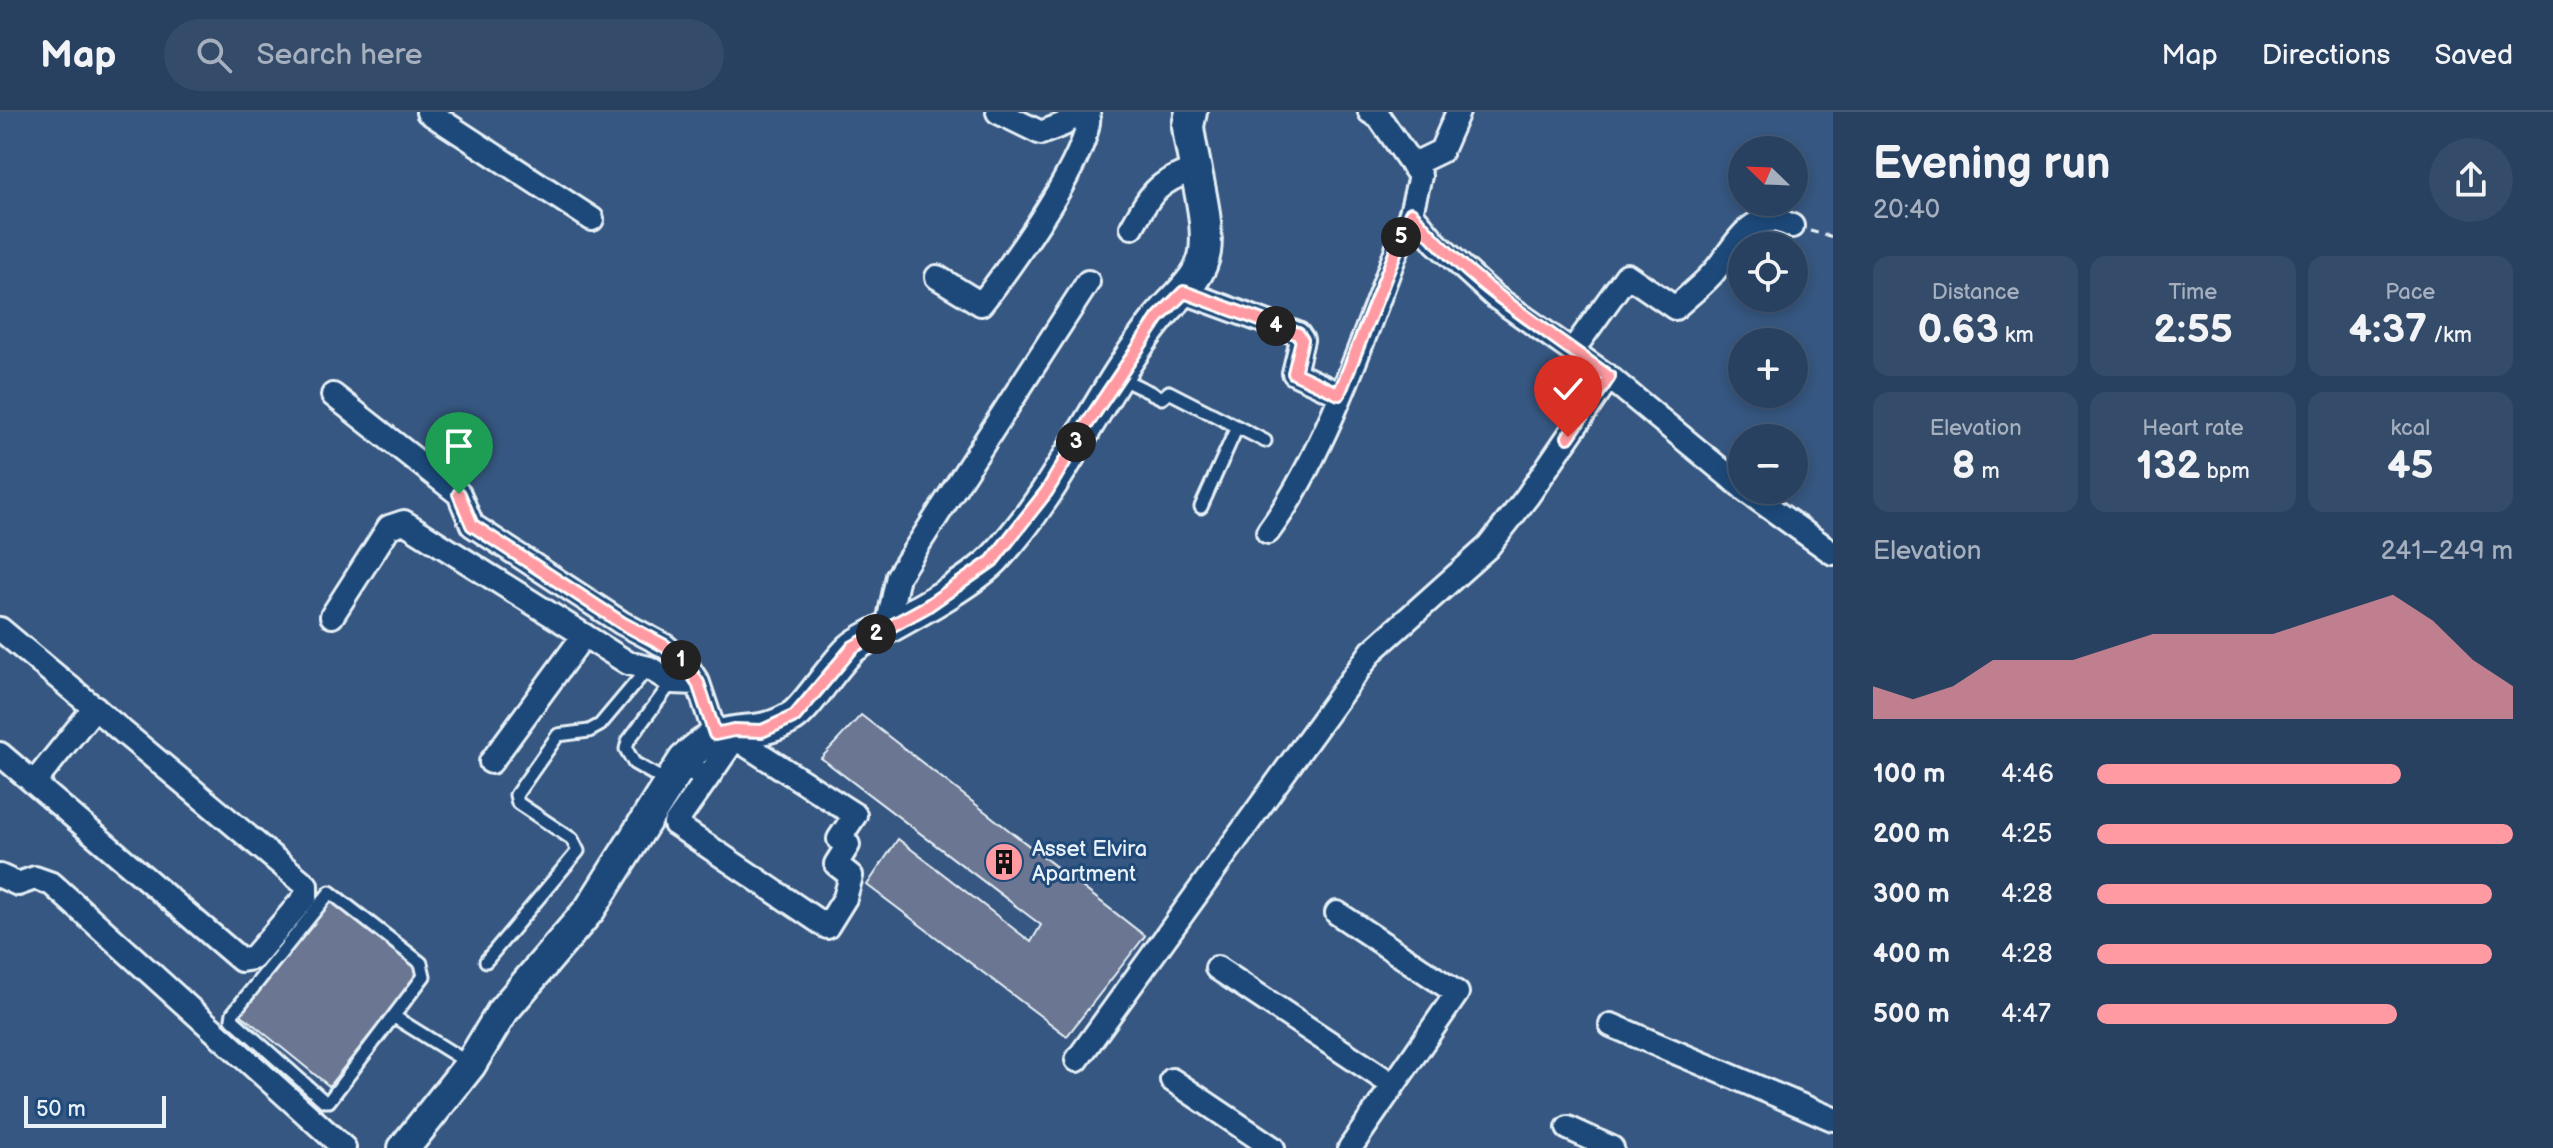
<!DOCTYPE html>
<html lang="en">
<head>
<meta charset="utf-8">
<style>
	:root { --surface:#284161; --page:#344c6a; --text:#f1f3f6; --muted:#a5afbd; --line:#445a76; --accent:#ff9aa2 }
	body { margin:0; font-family:"Balsamiq Sans",sans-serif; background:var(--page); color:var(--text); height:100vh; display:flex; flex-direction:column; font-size:30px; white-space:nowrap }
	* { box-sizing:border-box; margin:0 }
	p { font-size:26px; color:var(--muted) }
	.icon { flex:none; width:44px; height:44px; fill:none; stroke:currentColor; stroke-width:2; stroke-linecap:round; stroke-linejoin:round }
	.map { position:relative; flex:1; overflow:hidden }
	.panel { display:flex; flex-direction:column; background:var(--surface); width:720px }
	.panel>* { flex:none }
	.needle { width:52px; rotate:293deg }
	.buttons { position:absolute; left:1728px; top:24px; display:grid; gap:16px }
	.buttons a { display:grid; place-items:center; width:80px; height:80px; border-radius:50%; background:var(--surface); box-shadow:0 4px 12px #0003,0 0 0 2px var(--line); font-size:40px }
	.scale { position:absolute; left:24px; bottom:20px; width:142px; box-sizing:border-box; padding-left:8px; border:4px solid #e8f1f8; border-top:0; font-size:22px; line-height:28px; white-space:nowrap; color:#e8f1f8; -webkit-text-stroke:6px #1f4a7a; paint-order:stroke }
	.pin { position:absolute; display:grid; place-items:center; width:68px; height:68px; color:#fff; margin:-82px -34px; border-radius:50% 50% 50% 0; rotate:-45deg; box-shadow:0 0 8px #0007 }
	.pin .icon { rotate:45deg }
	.km { position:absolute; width:40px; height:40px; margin:-20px; border-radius:50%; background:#222; color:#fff; font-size:22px; line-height:40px; text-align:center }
	.round { display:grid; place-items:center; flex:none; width:84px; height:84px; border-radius:42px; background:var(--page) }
	.summary { display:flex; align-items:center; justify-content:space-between; height:136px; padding:0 40px }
	h1 { font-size:44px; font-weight:800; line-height:60px }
	.figures { display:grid; grid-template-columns:repeat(3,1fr); gap:12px; height:136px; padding:8px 40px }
	.figures div { display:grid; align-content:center; border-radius:16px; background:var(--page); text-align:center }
	.figures b { font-size:40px; font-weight:800 }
	.figures small { font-size:22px; font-weight:400 }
	.figures p { font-size:22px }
	.chart { height:224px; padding:16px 40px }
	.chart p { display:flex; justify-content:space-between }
	.chart svg { width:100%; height:144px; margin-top:8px; fill:var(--accent); opacity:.7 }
	ul { padding:0 40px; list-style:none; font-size:26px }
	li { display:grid; grid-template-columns:128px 96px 1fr; align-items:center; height:60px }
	li i { height:20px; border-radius:10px; background:var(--accent) }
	header { display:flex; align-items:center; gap:48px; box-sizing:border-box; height:112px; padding:0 40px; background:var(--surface); border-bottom:2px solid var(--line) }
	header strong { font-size:38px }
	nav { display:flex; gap:44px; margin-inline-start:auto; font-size:28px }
	.search { width:560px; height:72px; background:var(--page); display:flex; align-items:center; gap:20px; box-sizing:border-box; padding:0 28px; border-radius:44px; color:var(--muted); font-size:30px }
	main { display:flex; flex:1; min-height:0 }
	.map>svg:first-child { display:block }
	.building { fill:#6b7692; stroke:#e8f1f8; stroke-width:2 }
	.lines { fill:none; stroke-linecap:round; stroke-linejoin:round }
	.lane-casing { stroke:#e8f1f8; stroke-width:17 }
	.street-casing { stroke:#e8f1f8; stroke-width:28 }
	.secondary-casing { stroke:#e8f1f8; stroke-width:36 }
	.path { stroke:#e8f1f8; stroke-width:3; stroke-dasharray:8 6; stroke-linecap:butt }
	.lane { stroke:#1f4a7a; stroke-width:11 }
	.street { stroke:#1f4a7a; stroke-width:22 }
	.secondary { stroke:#1f4a7a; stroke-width:30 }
	.route-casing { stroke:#fff; stroke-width:16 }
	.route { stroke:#ff9aa2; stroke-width:10 }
	.labels { text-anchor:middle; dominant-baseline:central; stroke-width:6; stroke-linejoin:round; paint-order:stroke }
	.poi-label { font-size:22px; fill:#e8f1f8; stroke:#1f4a7a; text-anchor:start }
</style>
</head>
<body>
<header>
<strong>Map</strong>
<div class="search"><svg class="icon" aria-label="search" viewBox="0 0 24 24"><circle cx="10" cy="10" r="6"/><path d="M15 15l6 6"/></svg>Search here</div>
<nav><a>Map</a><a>Directions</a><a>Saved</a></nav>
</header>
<main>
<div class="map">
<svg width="1833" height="1036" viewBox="0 0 1833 1036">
	<rect width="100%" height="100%" fill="#365781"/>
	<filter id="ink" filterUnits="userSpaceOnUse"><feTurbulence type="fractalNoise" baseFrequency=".0125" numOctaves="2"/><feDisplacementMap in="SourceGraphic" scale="16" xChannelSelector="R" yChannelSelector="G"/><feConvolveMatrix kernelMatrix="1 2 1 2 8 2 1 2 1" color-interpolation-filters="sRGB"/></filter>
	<g filter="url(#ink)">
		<path class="building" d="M 861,603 L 1145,824 L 1067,924 L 867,773 L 898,727 L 1031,830 L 1041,813 L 821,646 Z
			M 331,784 L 422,858 L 329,974 L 238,900 Z"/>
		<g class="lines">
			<g class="lane-casing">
				<path id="lane" d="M 1120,266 L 1162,286 L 1169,280 L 1265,329
					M 1201,395 L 1237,315
					M 669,671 L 634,651 L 626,637 L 628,629 L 672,570
					M 330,780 L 421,851 L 424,864 L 329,989 L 324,989 L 232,907 L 233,901 Z
					M 486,849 L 578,739 L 572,727 L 518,691 L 516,683 L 558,623 L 589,619 L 600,613 L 648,556
					M 396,906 L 470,952"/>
			</g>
			<g class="street-casing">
				<path id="street" d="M 428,0 L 592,107
					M 998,0 L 1041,21 L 1064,12 L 1076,0
					M 1370,0 L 1379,5 L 1420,64 L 1411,101 L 1436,131 L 1494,184 L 1609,265 L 1742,375
					M 1412,53 L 1441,39 L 1458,0
					M 1132,115 C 1150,82 1157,70 1193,58
					M 937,165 L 981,192 C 1006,161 1097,35 1088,0
					M 1184,180 L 1298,222 L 1302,228 L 1294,261 L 1339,282
					M 1573,238 L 1627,163 L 1675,196 C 1687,185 1701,174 1712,162 C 1736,136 1750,92 1792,114
					M 333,283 L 459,382 L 472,413 L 622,511 L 665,534 L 685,551 L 698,571 L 715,622
					M 1745,378 L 1833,441
					M 1268,420 C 1330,336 1372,200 1411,101
					M 332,504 L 389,415 L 404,410 L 628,551 L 649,556 L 672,570 L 698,571
					M 887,516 L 898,464 L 1088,170
					M 0,517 L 306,773 L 306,784 L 253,846 L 241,848 L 0,642
					M 684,648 L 706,668 L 675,712 L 827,815 L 845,786 L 851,764 L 836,752 L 848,733 L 839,727 L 855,703 L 735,626 L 706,668
					M 491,650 L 584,523
					M 34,671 L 95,595
					M 0,764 L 18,772 L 35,766 L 52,772 L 344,1036
					M 1337,801 L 1457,881 L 1350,1036
					M 1217,856 L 1393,973
					M 1611,913 L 1833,1007
					M 1077,948 L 1372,539 L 1488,435 L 1527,385 L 1609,265
					M 1172,968 L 1273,1036
					M 1568,1016 L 1612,1036"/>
			</g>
			<g class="secondary-casing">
				<path id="secondary" d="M 404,1036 L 470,953 L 502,900 L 590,797 L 684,648 C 729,602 748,632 792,605 C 806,597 834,552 851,537 C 862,527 880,520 893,513 C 922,497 971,470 994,447 C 1061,377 1097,283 1157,208 C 1173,187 1201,168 1205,140 C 1210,104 1192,51 1188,14 L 1191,0"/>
			</g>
			<path class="path" d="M 1810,119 L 1833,125"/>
			<use href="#lane" class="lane"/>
			<use href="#street" class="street"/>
			<use href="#secondary" class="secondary"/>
		</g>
	</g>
	<g class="lines" filter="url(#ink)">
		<g class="route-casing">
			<path id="route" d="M 459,382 L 472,413 L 622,511 L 665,534 L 685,551 L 698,571 L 715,622 L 734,618 L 762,619 L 795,604 L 853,535 L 926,495 L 992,449 L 1047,379 L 1085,315 L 1158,206 L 1184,180 L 1298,222 L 1302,228 L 1294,261 L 1339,282 L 1411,101 C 1469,171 1537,211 1609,265 L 1568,325"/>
		</g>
		<use href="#route" class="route"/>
	</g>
	<defs>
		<g id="building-disc" transform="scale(2)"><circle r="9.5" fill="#ff9aa2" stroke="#1f4a7a"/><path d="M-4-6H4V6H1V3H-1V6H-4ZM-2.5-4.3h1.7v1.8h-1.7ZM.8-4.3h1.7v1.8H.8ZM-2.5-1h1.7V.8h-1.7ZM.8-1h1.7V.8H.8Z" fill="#111"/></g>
	</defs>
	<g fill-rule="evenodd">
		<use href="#building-disc" x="1004" y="750"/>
	</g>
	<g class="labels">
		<g class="poi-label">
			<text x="1032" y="737">Asset Elvira<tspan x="1032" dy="25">Apartment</tspan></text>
		</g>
	</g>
</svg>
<div class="buttons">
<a><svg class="needle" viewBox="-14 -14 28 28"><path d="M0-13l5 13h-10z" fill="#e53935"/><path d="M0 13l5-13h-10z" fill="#a5afbd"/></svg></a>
<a><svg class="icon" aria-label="locate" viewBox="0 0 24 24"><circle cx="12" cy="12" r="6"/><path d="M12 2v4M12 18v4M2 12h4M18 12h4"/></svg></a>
<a>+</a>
<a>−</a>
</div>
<div class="scale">50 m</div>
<div class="pin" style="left:459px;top:382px;background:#1e9e55"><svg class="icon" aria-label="arrive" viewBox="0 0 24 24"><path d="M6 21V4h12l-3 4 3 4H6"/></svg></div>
<div class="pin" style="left:1568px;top:325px;background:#d93025"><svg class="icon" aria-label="check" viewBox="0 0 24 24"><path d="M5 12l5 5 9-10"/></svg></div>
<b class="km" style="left:681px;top:548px">1</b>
<b class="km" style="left:876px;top:522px">2</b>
<b class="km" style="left:1076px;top:330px">3</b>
<b class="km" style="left:1276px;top:214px">4</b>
<b class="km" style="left:1401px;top:125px">5</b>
</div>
<section class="panel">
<div class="summary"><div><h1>Evening run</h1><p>20:40</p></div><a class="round"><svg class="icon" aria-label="share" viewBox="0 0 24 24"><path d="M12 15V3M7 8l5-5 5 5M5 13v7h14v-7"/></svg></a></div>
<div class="figures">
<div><p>Distance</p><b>0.63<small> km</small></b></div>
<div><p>Time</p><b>2:55</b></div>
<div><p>Pace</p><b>4:37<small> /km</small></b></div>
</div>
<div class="figures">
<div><p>Elevation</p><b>8<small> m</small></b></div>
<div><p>Heart rate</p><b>132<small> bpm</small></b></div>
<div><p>kcal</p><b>45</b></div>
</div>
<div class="chart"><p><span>Elevation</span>241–249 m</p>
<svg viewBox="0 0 160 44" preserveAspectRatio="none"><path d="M0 44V34L10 38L20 34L30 26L40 26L50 26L60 22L70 18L80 18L90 18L100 18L110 14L120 10L130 6L140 14L150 26L160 34V44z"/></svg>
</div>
<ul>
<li><b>100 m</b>4:46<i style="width:73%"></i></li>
<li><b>200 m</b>4:25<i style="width:100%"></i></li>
<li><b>300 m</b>4:28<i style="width:95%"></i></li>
<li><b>400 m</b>4:28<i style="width:95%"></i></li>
<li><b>500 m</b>4:47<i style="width:72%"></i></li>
</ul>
</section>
</main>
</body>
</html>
